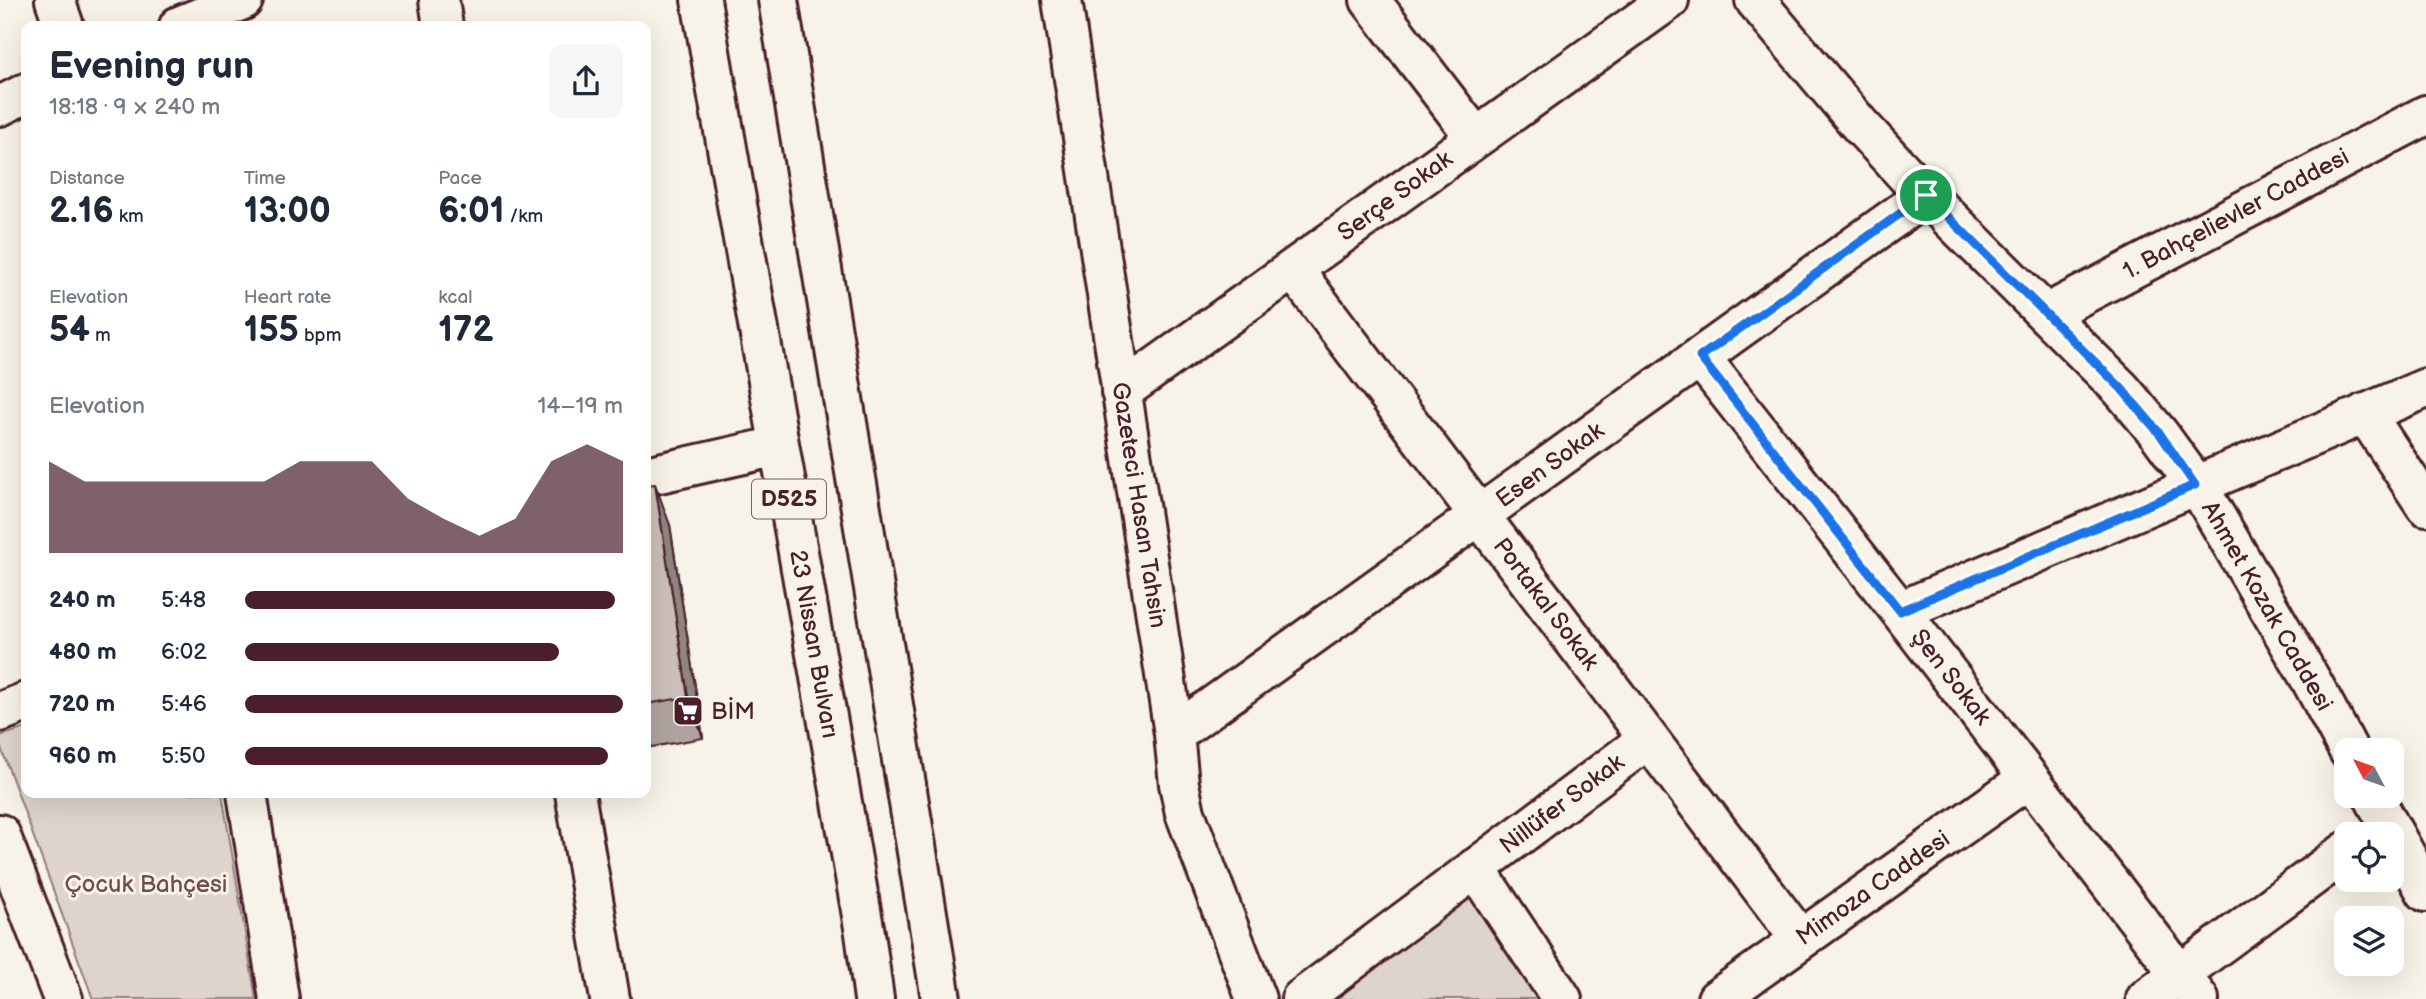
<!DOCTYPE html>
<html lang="en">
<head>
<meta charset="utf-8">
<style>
	:root { --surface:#fff; --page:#f6f6f7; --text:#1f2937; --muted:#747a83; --accent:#4a1f2b }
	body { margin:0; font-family:"Balsamiq Sans",sans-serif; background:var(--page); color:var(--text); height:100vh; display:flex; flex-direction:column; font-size:26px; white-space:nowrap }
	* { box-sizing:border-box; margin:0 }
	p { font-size:23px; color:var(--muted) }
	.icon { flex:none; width:38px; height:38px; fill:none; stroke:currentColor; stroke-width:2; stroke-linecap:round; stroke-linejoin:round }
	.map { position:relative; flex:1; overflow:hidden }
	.drawer { position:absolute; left:21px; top:21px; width:630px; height:777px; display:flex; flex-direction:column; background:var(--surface); border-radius:14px; box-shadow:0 7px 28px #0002 }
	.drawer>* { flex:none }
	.needle { width:46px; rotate:311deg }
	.controls { position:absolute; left:2334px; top:738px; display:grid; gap:14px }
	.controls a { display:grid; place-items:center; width:70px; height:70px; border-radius:14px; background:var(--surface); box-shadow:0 7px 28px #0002; font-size:35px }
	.pin { position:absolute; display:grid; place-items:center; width:60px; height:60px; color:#fff; margin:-30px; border:4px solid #fff; border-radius:50%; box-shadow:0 2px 7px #0007 }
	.round { display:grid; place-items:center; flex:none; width:74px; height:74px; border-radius:14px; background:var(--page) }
	.summary { display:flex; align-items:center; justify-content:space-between; height:119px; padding:0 28px }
	h1 { font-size:38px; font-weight:600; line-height:52px }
	.figures { display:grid; grid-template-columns:repeat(3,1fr); gap:10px; height:119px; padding:7px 28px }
	.figures div { display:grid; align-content:center }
	.figures b { font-size:35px; font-weight:600 }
	.figures small { font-size:19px; font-weight:400 }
	.figures p { font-size:19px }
	.chart { height:196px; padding:14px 28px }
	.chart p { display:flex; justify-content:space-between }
	.chart svg { width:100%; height:126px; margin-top:7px; fill:var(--accent); opacity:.7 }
	ul { padding:0 28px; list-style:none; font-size:23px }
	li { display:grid; grid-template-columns:112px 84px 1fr; align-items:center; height:52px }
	li i { height:18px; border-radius:9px; background:var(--accent) }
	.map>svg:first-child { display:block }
	.green { fill:#ded4cc; stroke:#947a7c; stroke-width:2 }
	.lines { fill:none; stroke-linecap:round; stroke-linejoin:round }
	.minor-casing { stroke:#4a1f2b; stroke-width:44 }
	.highway-casing { stroke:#4a1f2b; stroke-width:44 }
	.minor { stroke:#f7f3e8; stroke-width:38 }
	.highway { stroke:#f7f3e8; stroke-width:38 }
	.wall { fill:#afa49f; stroke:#4a1f2b; stroke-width:2 }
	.shaded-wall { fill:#8f8682; stroke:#4a1f2b; stroke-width:2 }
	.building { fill:#ccbfb9; stroke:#4a1f2b; stroke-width:2 }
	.route-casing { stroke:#fff; stroke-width:14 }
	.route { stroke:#1a73e8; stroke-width:9 }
	.labels { text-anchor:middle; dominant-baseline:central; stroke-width:6; stroke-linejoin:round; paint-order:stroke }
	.shield { fill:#f7f3e8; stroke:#7e5f64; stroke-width:2 }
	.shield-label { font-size:23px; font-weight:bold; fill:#4a1f2b }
	.street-label { font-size:24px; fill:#4a1f2b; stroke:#f7f3e8 }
	.poi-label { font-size:24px; fill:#4a1f2b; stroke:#f7f3e8; text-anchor:start }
	.park-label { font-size:24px; fill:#6f4c53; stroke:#f7f3e8 }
</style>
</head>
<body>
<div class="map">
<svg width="2426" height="999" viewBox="0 0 2426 999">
	<rect width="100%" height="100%" fill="#f7f3e8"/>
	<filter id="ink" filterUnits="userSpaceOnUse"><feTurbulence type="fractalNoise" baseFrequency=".0143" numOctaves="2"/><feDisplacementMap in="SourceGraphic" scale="14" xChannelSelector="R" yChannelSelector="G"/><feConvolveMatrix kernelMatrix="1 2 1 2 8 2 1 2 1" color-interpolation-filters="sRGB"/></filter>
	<g filter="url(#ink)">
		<path class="green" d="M 26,728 L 26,793 L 222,793 L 256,999 L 93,999 L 0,745 L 0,736 Z
			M 1469,896 L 1538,999 L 1332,999 Z"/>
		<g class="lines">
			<g class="minor-casing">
				<path id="minor" d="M 55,0 L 64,26
					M 439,0 L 443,26
					M 1062,0 L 1174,734 L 1179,784 L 1185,813 L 1256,999
					M 1370,0 L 1476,138
					M 1755,0 L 1859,124 L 1908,177 L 2121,389 L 2159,434 L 2202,493 L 2312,682 L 2349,751
					M 179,26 L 243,0
					M 0,106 L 26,93
					M 1293,269 L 1800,939
					M 2046,314 L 2426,115
					M 1700,357 L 1900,611 L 2199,999
					M 1121,392 L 1669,0
					M 2365,413 L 2426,506
					M 646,476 L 779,446
					M 1900,611 L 2426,388
					M 0,712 L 26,702
					M 1174,734 L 1926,195
					M 247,793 L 279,999
					M 575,793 L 610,999
					M 2373,796 L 2426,892
					M 0,834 L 63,999
					M 1475,868 L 1562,999
					M 1301,999 L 1648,739
					M 1717,999 L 2029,778
					M 2146,999 L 2347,851"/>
			</g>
			<g class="highway-casing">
				<path id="highway" d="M 701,0 L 865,933 L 874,999
					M 778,0 L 941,999"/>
			</g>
			<use href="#minor" class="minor"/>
			<use href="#highway" class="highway"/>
		</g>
		<path class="wall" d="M 646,485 L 670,525 L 703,738 L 646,748 Z"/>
		<path class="shaded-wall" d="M 655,484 L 670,525 L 703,738 L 688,697 Z"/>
		<path class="building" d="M 655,484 L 688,697 L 646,704 L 646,485 Z"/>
	</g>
	<g class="lines" filter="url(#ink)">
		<g class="route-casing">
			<path id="route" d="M 1926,195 L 2121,388 L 2160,434 L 2195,485 L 1900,611 L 1700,357 Z"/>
		</g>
		<use href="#route" class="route"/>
	</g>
	<defs>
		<g id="supermarket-square" transform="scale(1.575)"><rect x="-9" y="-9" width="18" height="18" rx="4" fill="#4a1f2b" stroke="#f7f3e8"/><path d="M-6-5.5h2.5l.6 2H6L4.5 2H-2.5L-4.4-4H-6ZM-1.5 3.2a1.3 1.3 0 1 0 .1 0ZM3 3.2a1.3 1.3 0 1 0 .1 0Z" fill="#fff"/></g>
	</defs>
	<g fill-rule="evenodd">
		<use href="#supermarket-square" x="688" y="711"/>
	</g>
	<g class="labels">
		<rect class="shield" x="752" y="479.5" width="74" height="39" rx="5"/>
		<g class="shield-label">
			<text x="789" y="499">D525</text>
		</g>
		<g class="street-label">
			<text transform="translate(1395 196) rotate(-36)">Serçe Sokak</text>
			<text transform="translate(2236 214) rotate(-28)">1. Bahçelievler Caddesi</text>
			<text transform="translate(1550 465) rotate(-36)">Esen Sokak</text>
			<text transform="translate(1139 505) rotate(81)">Gazeteci Hasan Tahsin</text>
			<text transform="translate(1546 604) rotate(53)">Portakal Sokak</text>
			<text transform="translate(2267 606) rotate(60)">Ahmet Kozak Caddesi</text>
			<text transform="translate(814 644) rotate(80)">23 Nissan Bulvarı</text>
			<text transform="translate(1951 677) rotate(52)">Şen Sokak</text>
			<text transform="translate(1562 804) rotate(-37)">Nillüfer Sokak</text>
			<text transform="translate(1873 888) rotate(-35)">Mimoza Caddesi</text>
		</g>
		<g class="poi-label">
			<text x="711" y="711">BİM</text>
		</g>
		<g class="park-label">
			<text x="146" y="884">Çocuk Bahçesi</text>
		</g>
	</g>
</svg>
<div class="controls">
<a><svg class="needle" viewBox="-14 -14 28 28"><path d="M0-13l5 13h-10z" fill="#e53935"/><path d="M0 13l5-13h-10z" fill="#747a83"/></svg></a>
<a><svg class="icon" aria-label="locate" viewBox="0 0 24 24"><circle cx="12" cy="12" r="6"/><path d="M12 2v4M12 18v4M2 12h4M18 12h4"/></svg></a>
<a><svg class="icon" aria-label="layers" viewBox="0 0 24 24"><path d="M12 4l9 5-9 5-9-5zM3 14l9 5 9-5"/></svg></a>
</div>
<div class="pin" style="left:1926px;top:195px;background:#1e9e55"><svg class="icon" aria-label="arrive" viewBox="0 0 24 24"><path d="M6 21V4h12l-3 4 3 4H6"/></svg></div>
<section class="drawer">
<div class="summary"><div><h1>Evening run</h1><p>18:18 · 9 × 240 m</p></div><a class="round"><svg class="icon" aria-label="share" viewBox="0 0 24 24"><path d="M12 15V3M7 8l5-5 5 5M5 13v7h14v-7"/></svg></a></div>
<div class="figures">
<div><p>Distance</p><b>2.16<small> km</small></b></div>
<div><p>Time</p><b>13:00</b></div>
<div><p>Pace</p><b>6:01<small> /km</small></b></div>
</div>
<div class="figures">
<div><p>Elevation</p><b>54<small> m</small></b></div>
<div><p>Heart rate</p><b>155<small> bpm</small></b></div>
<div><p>kcal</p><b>172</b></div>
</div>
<div class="chart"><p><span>Elevation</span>14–19 m</p>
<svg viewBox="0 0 160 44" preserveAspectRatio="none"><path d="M0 44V12L10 19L20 19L30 19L40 19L50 19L60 19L70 12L80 12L90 12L100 25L110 32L120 38L130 32L140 12L150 6L160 12V44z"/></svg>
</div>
<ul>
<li><b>240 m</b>5:48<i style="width:98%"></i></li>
<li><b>480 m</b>6:02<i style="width:83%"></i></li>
<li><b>720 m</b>5:46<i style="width:100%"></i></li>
<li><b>960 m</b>5:50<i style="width:96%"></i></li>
</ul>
</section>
</div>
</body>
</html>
